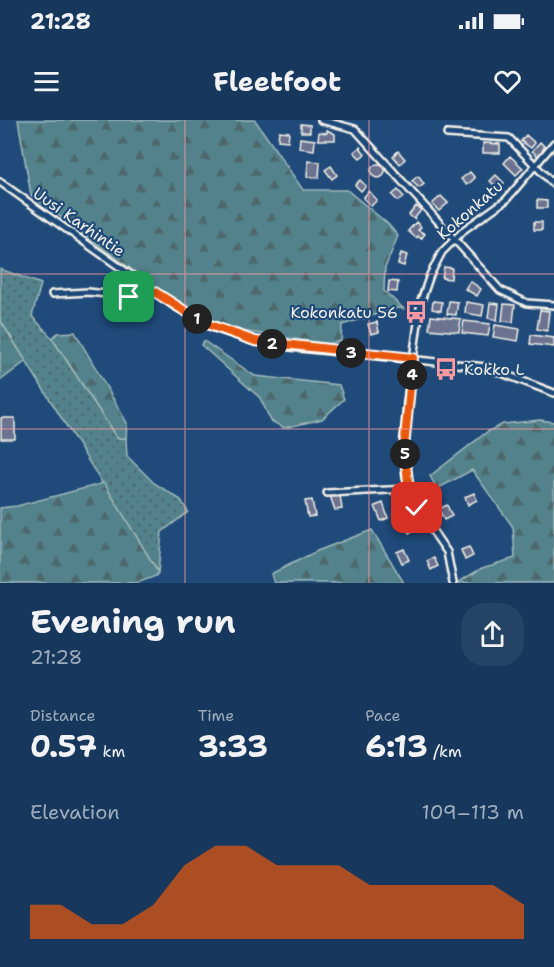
<!DOCTYPE html>
<html lang="en">
<head>
<meta charset="utf-8">
<style>
	:root { --surface:#17385c; --page:#244365; --text:#f1f3f6; --muted:#9eacbb; --accent:#ea580c }
	body { margin:0; font-family:"Shantell Sans",sans-serif; background:var(--page); color:var(--text); height:100vh; display:flex; flex-direction:column; font-size:22px; white-space:nowrap }
	* { box-sizing:border-box; margin:0 }
	p { font-size:20px; color:var(--muted) }
	.icon { flex:none; width:33px; height:33px; fill:none; stroke:currentColor; stroke-width:2; stroke-linecap:round; stroke-linejoin:round }
	.map { position:relative; height:463px; overflow:hidden }
	.details { display:flex; flex-direction:column; background:var(--surface); flex:1 }
	.details>* { flex:none }
	.pin { position:absolute; display:grid; place-items:center; width:51px; height:51px; color:#fff; margin:-26px; border-radius:12px; box-shadow:0 3px 9px #0006 }
	.km { position:absolute; width:30px; height:30px; margin:-15px; border-radius:50%; background:#222; color:#fff; font-size:16px; line-height:30px; text-align:center }
	.round { display:grid; place-items:center; flex:none; width:63px; height:63px; border-radius:24px; background:var(--page) }
	.headline { display:flex; align-items:center; justify-content:space-between; height:102px; padding:0 30px }
	h1 { font-size:33px; font-weight:700; line-height:45px }
	.stats { display:grid; grid-template-columns:repeat(3,1fr); gap:9px; height:102px; padding:6px 30px }
	.stats div { display:grid; align-content:center }
	.stats b { font-size:30px; font-weight:700 }
	.stats small { font-size:16px; font-weight:400 }
	.stats p { font-size:16px }
	.chart { height:168px; padding:12px 30px }
	.chart p { display:flex; justify-content:space-between }
	.chart svg { width:100%; height:108px; margin-top:6px; fill:var(--accent); opacity:.7 }
	.status { display:flex; justify-content:space-between; align-items:center; height:42px; padding:0 30px; background:var(--surface); direction:ltr }
	.status svg { height:16px; fill:currentColor }
	header { display:flex; justify-content:space-between; align-items:center; height:78px; padding:0 30px; background:var(--surface); font-size:27px; font-weight:700 }
	.map>svg:first-child { display:block }
	.grass { fill:url(#grass-dots); stroke:#a3baba; stroke-width:1.5 }
	.forest { fill:url(#forest-firs); stroke:#a3baba; stroke-width:1.5 }
	.park { fill:url(#park-tufts); stroke:#a3baba; stroke-width:1.5 }
	.building { fill:#6c7390; stroke:#f4f1e8; stroke-width:1.5 }
	.lines { fill:none; stroke-linecap:round; stroke-linejoin:round }
	.minor-casing { stroke:#f4f1e8; stroke-width:10 }
	.minor { stroke:#1f4a7a; stroke-width:5 }
	.route-casing { stroke:#fff; stroke-width:12 }
	.route { stroke:#ea580c; stroke-width:8 }
	.grid { fill:none; stroke:#ff9aa2; stroke-width:1.5; stroke-opacity:0.55 }
	.labels { text-anchor:middle; dominant-baseline:central; stroke-width:4.5; stroke-linejoin:round; paint-order:stroke }
	.street-label { font-size:16px; fill:#f4f1e8; stroke:#1f4a7a }
	.poi-label { font-size:16px; fill:#f4f1e8; stroke:#1f4a7a; text-anchor:end }
</style>
</head>
<body>
<div class="status"><b>21:28</b><svg viewBox="0 0 49 12"><path d="M0 12V9h3v3zM5 12V6h3v6zM10 12V3h3v9zM15 12V0h3v12zM26 1h20v11H26zM47 4h2v5h-2z"/></svg></div>
<header><svg class="icon" aria-label="menu" viewBox="0 0 24 24"><path d="M4 6h16M4 12h16M4 18h16"/></svg>Fleetfoot<svg class="icon" aria-label="heart" viewBox="0 0 24 24"><path d="M12 20l-8-8c-3-5 5-10 8-4 3-6 11-1 8 4z"/></svg></header>
<div class="map">
<svg width="554" height="463" viewBox="0 0 554 463">
	<defs>
		<pattern id="grass-dots" width="8" height="8" patternUnits="userSpaceOnUse" patternTransform="scale(1.5)"><rect width="8" height="8" fill="#52828c"/><path d="M2 2h.1M6 6h.1" fill="none" stroke="#4e686c" stroke-width="1.8" stroke-linecap="round"/></pattern>
		<pattern id="forest-firs" width="22" height="20" patternUnits="userSpaceOnUse" patternTransform="scale(1.5)"><rect width="22" height="20" fill="#52828c"/><path d="M5 1l3.5 6h-7zM16 11l3.5 6h-7z" fill="#4e686c"/></pattern>
		<pattern id="park-tufts" width="24" height="20" patternUnits="userSpaceOnUse" patternTransform="scale(1.5)"><rect width="24" height="20" fill="#52828c"/><path d="M3 7l-1-3M5 7V3M7 7l1-3M15 17l-1-3M17 17v-4M19 17l1-3" fill="none" stroke="#4e686c"/></pattern>
	</defs>
	<rect width="100%" height="100%" fill="#1f4a7a"/>
	<filter id="ink" filterUnits="userSpaceOnUse"><feTurbulence type="fractalNoise" baseFrequency=".0167" numOctaves="2"/><feDisplacementMap in="SourceGraphic" scale="12" xChannelSelector="R" yChannelSelector="G"/><feConvolveMatrix kernelMatrix="1 2 1 2 8 2 1 2 1" color-interpolation-filters="sRGB"/></filter>
	<g filter="url(#ink)">
		<path class="grass" d="M 0,149 L 41,164 L 32,196 L 52,218 L 117,318 L 126,318 L 127,336 L 154,363 L 181,380 L 188,392 L 162,412 L 158,452 L 0,200 Z"/>
		<path class="forest" d="M 18,0 L 255,0 L 303,70 L 347,70 L 388,104 L 398,116 L 385,148 L 384,171 L 404,189 L 397,188 L 342,205 L 341,221 L 327,224 L 235,210 L 207,199 L 153,165 L 31,75 Z
			M 75,212 L 127,303 L 126,318 L 117,318 L 52,218 L 58,213 Z
			M 204,221 L 255,256 L 339,265 L 344,279 L 322,299 L 284,308 L 271,301 L 260,278 L 201,225 Z
			M 540,300 L 554,302 L 554,463 L 457,463 L 482,448 L 515,438 L 513,407 L 472,350 L 437,369 L 430,356 L 487,312 L 503,304 Z
			M 104,363 L 158,452 L 156,456 L 137,463 L 0,463 L 0,388 L 17,386 Z
			M 372,410 L 404,463 L 274,463 L 271,454 L 317,431 Z"/>
		<path class="park" d="M 0,200 L 26,241 L 0,261 Z"/>
		<path class="building" d="M 301,4 L 310,5 L 310,12 L 301,12 Z
			M 327,10 L 335,14 L 335,20 L 318,20 L 319,12 L 327,13 Z
			M 279,11 L 289,12 L 288,21 L 278,20 Z
			M 526,15 L 535,23 L 531,28 L 521,21 Z
			M 300,18 L 315,20 L 314,30 L 299,28 Z
			M 540,22 L 545,27 L 538,36 L 532,31 Z
			M 483,23 L 500,24 L 500,33 L 483,33 Z
			M 360,27 L 365,34 L 360,38 L 354,32 Z
			M 398,31 L 405,39 L 400,44 L 393,36 Z
			M 510,36 L 523,48 L 516,55 L 504,43 Z
			M 308,41 L 320,42 L 319,58 L 307,57 Z
			M371 51a7 7 0 1 1 14 0a7 7 0 1 1-14 0Z
			M 331,46 L 337,55 L 332,59 L 325,50 Z
			M 470,52 L 475,58 L 467,65 L 461,59 Z
			M 496,55 L 504,63 L 498,69 L 490,61 Z
			M 418,56 L 424,64 L 419,68 L 412,61 Z
			M 360,60 L 366,66 L 361,71 L 355,65 Z
			M 398,70 L 404,77 L 398,81 L 392,75 Z
			M 369,71 L 377,80 L 371,86 L 363,78 Z
			M 441,76 L 448,83 L 439,91 L 432,84 Z
			M 537,80 L 547,81 L 547,88 L 537,88 Z
			M 416,86 L 421,90 L 414,99 L 409,95 Z
			M 416,102 L 421,107 L 418,110 L 425,114 L 421,119 L 418,116 L 416,118 L 408,111 Z
			M 534,102 L 542,102 L 542,110 L 534,110 Z
			M 401,133 L 407,135 L 404,146 L 398,144 Z
			M 444,147 L 452,148 L 451,159 L 442,158 Z
			M 389,161 L 398,162 L 397,172 L 388,171 Z
			M 470,161 L 481,169 L 477,176 L 465,169 Z
			M 433,181 L 442,182 L 441,191 L 432,189 Z
			M 449,181 L 458,182 L 456,195 L 447,194 Z
			M 466,182 L 484,185 L 482,196 L 465,193 Z
			M 490,183 L 499,184 L 497,200 L 488,198 Z
			M 504,184 L 515,185 L 513,202 L 502,201 Z
			M 540,190 L 549,191 L 547,211 L 537,209 Z
			M 431,196 L 461,199 L 459,212 L 429,209 Z
			M 464,201 L 490,204 L 488,216 L 462,213 Z
			M 377,202 L 379,212 L 371,214 L 368,204 Z
			M 495,205 L 520,209 L 518,221 L 493,217 Z
			M 531,215 L 554,218 L 554,227 L 530,224 Z
			M 1,298 L 15,298 L 15,319 L 1,319 Z
			M 474,373 L 477,380 L 468,385 L 465,377 Z
			M 340,375 L 342,389 L 335,390 L 330,376 Z
			M 312,380 L 315,396 L 308,397 L 305,381 Z
			M 383,383 L 388,398 L 381,401 L 375,386 Z
			M 447,385 L 452,396 L 444,400 L 439,389 Z
			M 413,401 L 417,409 L 409,413 L 405,404 Z
			M 469,427 L 473,436 L 465,440 L 461,430 Z
			M 404,429 L 409,440 L 402,443 L 397,432 Z
			M 434,438 L 438,446 L 431,450 L 427,441 Z"/>
		<g class="lines">
			<g class="minor-casing">
				<path id="minor" d="M 321,0 L 355,9 L 500,170 L 527,183 L 554,185
					M 447,14 L 509,18 L 554,65
					M 0,62 L 173,185 L 215,208 L 255,221 L 290,227 L 486,247 L 554,273
					M 52,174 L 88,172 L 135,177 L 143,175 L 150,169
					M 327,373 L 409,369
					M 453,463 L 447,432 L 417,388 L 406,356 L 404,328 L 407,283 L 421,181 L 430,155 L 442,132 L 465,109 L 506,80 L 554,23"/>
			</g>
			<use href="#minor" class="minor"/>
		</g>
	</g>
	<g class="lines" filter="url(#ink)">
		<g class="route-casing">
			<path id="route" d="M 129,177 L 143,175 L 150,169 L 204,203 L 255,221 L 413,238 L 404,328 L 409,369 L 417,388"/>
		</g>
		<use href="#route" class="route"/>
	</g>
	<path class="grid" d="M 185,0 L 185,463M 369,0 L 369,463M 0,154 L 554,154M 0,309 L 554,309"/>
	<defs>
		<g id="bus-bare" transform="scale(1.8)"><path d="M-5-6H5V4H4V6H2V4H-2V6H-4V4H-5ZM-3.5-4V0h7V-4ZM-3.5 1.2v1.5H-2V1.2ZM2 1.2v1.5H3.5V1.2Z" fill="#ff9aa2" stroke="#1f4a7a" stroke-width="2.5" paint-order="stroke"/></g>
	</defs>
	<g fill-rule="evenodd">
		<use href="#bus-bare" x="416" y="192"/>
		<use href="#bus-bare" x="446" y="249"/>
	</g>
	<g class="labels">
		<g class="street-label">
			<text transform="translate(470 90) rotate(-41)">Kokonkatu</text>
			<text transform="translate(79 102) rotate(35)">Uusi Karhintie</text>
		</g>
		<g class="poi-label">
			<text x="398" y="192">Kokonkatu 56</text>
			<text x="464" y="249" text-anchor="start">Kokko L</text>
		</g>
	</g>
</svg>
<div class="pin" style="left:129px;top:177px;background:#1e9e55"><svg class="icon" aria-label="arrive" viewBox="0 0 24 24"><path d="M6 21V4h12l-3 4 3 4H6"/></svg></div>
<div class="pin" style="left:417px;top:388px;background:#d93025"><svg class="icon" aria-label="check" viewBox="0 0 24 24"><path d="M5 12l5 5 9-10"/></svg></div>
<b class="km" style="left:197px;top:199px">1</b>
<b class="km" style="left:272px;top:224px">2</b>
<b class="km" style="left:351px;top:233px">3</b>
<b class="km" style="left:412px;top:255px">4</b>
<b class="km" style="left:405px;top:334px">5</b>
</div>
<section class="details">
<div class="headline"><div><h1>Evening run</h1><p>21:28</p></div><a class="round"><svg class="icon" aria-label="share" viewBox="0 0 24 24"><path d="M12 15V3M7 8l5-5 5 5M5 13v7h14v-7"/></svg></a></div>
<div class="stats">
<div><p>Distance</p><b>0.57<small> km</small></b></div>
<div><p>Time</p><b>3:33</b></div>
<div><p>Pace</p><b>6:13<small> /km</small></b></div>
</div>
<div class="chart"><p><span>Elevation</span>109–113 m</p>
<svg viewBox="0 0 160 44" preserveAspectRatio="none"><path d="M0 44V30L10 30L20 38L30 38L40 30L50 14L60 6L70 6L80 14L90 14L100 14L110 22L120 22L130 22L140 22L150 22L160 30V44z"/></svg>
</div>
</section>
</body>
</html>
